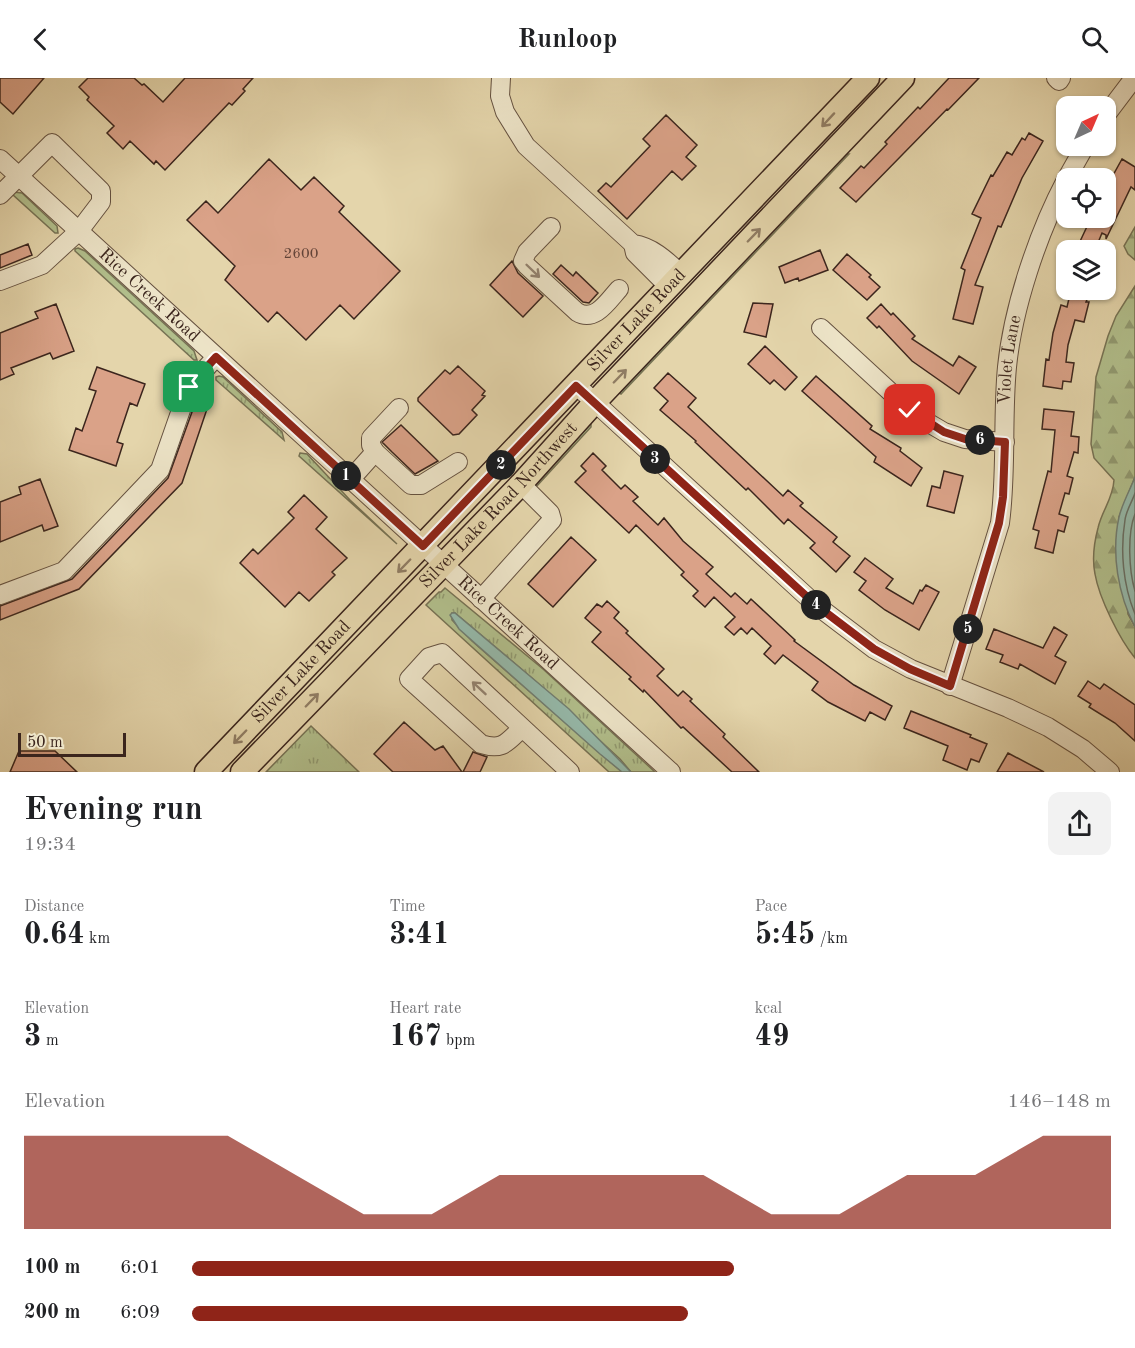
<!DOCTYPE html>
<html lang="en">
<head>
<meta charset="utf-8">
<style>
	:root { --surface:#fff; --page:#f2f2f2; --text:#202124; --muted:#757577; --accent:#8f2418 }
	body { margin:0; font-family:"Old Standard TT",serif; background:var(--page); color:var(--text); height:100vh; display:flex; flex-direction:column; font-size:22px; white-space:nowrap }
	* { box-sizing:border-box; margin:0 }
	p { font-size:20px; color:var(--muted) }
	.icon { flex:none; width:33px; height:33px; fill:none; stroke:currentColor; stroke-width:2; stroke-linecap:round; stroke-linejoin:round }
	.map { position:relative; height:694px; overflow:hidden }
	.drawer { display:flex; flex-direction:column; background:var(--surface); flex:1 }
	.drawer>* { flex:none }
	.needle { width:39px; rotate:44deg }
	.controls { position:absolute; left:1056px; top:18px; display:grid; gap:12px }
	.controls a { display:grid; place-items:center; width:60px; height:60px; border-radius:12px; background:var(--surface); box-shadow:0 2px 4px #0004; font-size:30px }
	.scale { position:absolute; left:18px; bottom:15px; width:108px; box-sizing:border-box; padding-left:6px; border:3px solid #3b251d; border-top:0; font-size:16px; line-height:21px; white-space:nowrap; color:#3b251d; -webkit-text-stroke:4px #ede4c8; paint-order:stroke }
	.pin { position:absolute; display:grid; place-items:center; width:51px; height:51px; color:#fff; margin:-26px; border-radius:12px; box-shadow:0 3px 9px #0006 }
	.km { position:absolute; width:30px; height:30px; margin:-15px; border-radius:50%; background:#222; color:#fff; font-size:16px; line-height:30px; text-align:center }
	.round { display:grid; place-items:center; flex:none; width:63px; height:63px; border-radius:12px; background:var(--page) }
	.overview { display:flex; align-items:center; justify-content:space-between; height:102px; padding:0 24px }
	h1 { font-size:33px; font-weight:700; line-height:45px }
	.stats { display:grid; grid-template-columns:repeat(3,1fr); gap:9px; height:102px; padding:6px 24px }
	.stats div { display:grid; align-content:center }
	.stats b { font-size:30px; font-weight:700 }
	.stats small { font-size:16px; font-weight:400 }
	.stats p { font-size:16px }
	.chart { height:168px; padding:12px 24px }
	.chart p { display:flex; justify-content:space-between }
	.chart svg { width:100%; height:108px; margin-top:6px; fill:var(--accent); opacity:.7 }
	ul { padding:0 24px; list-style:none; font-size:20px }
	li { display:grid; grid-template-columns:96px 72px 1fr; align-items:center; height:45px }
	li i { height:15px; border-radius:8px; background:var(--accent) }
	header { display:flex; justify-content:space-between; align-items:center; height:78px; padding:0 24px; background:var(--surface); font-size:27px; font-weight:700 }
	.map>svg:first-child { display:block }
	.grass { fill:url(#grass-tufts); stroke:#767254; stroke-width:1.5 }
	.forest { fill:url(#forest-firs); stroke:#767254; stroke-width:1.5 }
	.water { fill:#95b9aa; stroke:#717e72; stroke-width:1.5 }
	.lines { fill:none; stroke-linecap:round; stroke-linejoin:round }
	.shore { stroke:#686f64; stroke-width:1.5 }
	.building { fill:#daa288; stroke:#3b251d; stroke-width:1.5 }
	.minor-casing { stroke:#655140; stroke-width:20 }
	.major-casing { stroke:#3b251d; stroke-width:25 }
	.minor { stroke:#ede4c8; stroke-width:18 }
	.major { stroke:#e4d5ab; stroke-width:22 }
	.oneway { stroke:#907d64 }
	.oneway2 { stroke:#948472 }
	.route-casing { stroke:#fff; stroke-width:12 }
	.route { stroke:#8f2418; stroke-width:8 }
	.labels { text-anchor:middle; dominant-baseline:central; stroke-width:4.5; stroke-linejoin:round; paint-order:stroke }
	.number-label { font-size:15px; fill:#634438 }
	.street-label { font-size:18px; fill:#3b251d; stroke:#ede4c8 }
</style>
</head>
<body>
<header><svg class="icon" aria-label="back" viewBox="0 0 24 24"><path d="M15 5l-7 7 7 7"/></svg>Runloop<svg class="icon" aria-label="search" viewBox="0 0 24 24"><circle cx="10" cy="10" r="6"/><path d="M15 15l6 6"/></svg></header>
<div class="map">
<svg width="1135" height="694" viewBox="0 0 1135 694">
	<defs>
		<pattern id="grass-tufts" width="24" height="20" patternUnits="userSpaceOnUse" patternTransform="scale(1.5)"><rect width="24" height="20" fill="#b1be8b"/><path d="M3 7l-1-3M5 7V3M7 7l1-3M15 17l-1-3M17 17v-4M19 17l1-3" fill="none" stroke="#919a71"/></pattern>
		<pattern id="forest-firs" width="22" height="20" patternUnits="userSpaceOnUse" patternTransform="scale(1.5)"><rect width="22" height="20" fill="#b1be8b"/><path d="M5 1l3.5 6h-7zM16 11l3.5 6h-7z" fill="#919a71"/></pattern>
	</defs>
	<rect width="100%" height="100%" fill="#e4d5ab"/>
	<filter id="stains"><feTurbulence type="fractalNoise" baseFrequency=".00333" numOctaves="4"/><feColorMatrix values="0 0 0 0 .2 0 0 0 0 .09 0 0 0 0 .02 0 0 0 .5 -.17"/></filter>
	<radialGradient id="worn" r=".72"><stop offset=".6" stop-color="#630" stop-opacity="0"/><stop offset="1" stop-color="#630" stop-opacity=".3"/></radialGradient>
	<path class="grass" d="M 844,76 L 849,76 L 621,316 L 619,315 Z
		M 13,114 L 22,115 L 57,148 L 58,155 L 55,155 L 12,116 Z
		M 78,170 L 85,173 L 194,273 L 197,282 L 194,282 L 75,173 L 75,171 Z
		M 219,298 L 223,299 L 282,354 L 284,362 L 216,302 L 216,299 Z
		M 591,345 L 591,349 L 535,410 L 535,407 Z
		M 300,375 L 307,376 L 350,422 L 397,466 L 299,378 Z
		M 445,510 L 543,591 L 655,694 L 631,694 L 620,681 L 532,600 L 455,535 L 452,535 L 452,542 L 472,563 L 622,694 L 609,694 L 426,527 L 439,514 L 441,514 Z
		M 311,648 L 359,694 L 266,694 Z"/>
	<path class="forest" d="M 1135,149 L 1135,182 L 1128,176 L 1124,168 Z
		M 1135,208 L 1135,399 L 1119,439 L 1128,536 L 1135,549 L 1135,580 C 1120,562 1099,520 1095,496 C 1092,481 1094,465 1098,450 C 1102,432 1113,421 1114,402 L 1094,380 L 1091,366 L 1096,299 L 1108,258 L 1116,238 Z"/>
	<path class="water" d="M 1135,399 L 1135,549 C 1118,517 1111,475 1119,439 C 1122,426 1130,412 1135,399 Z
		M 452,535 L 455,535 L 569,631 L 631,694 L 622,694 L 600,676 L 459,551 L 450,537 Z"/>
	<g class="lines">
		<path class="shore" d="M 1135,415 C 1132,424 1126,433 1125,442 C 1120,473 1123,507 1135,536
			M 1135,436 C 1127,456 1129,493 1135,513"/>
	</g>
	<path class="building" d="M 0,0 L 44,0 L 13,36 L 0,24 Z
		M 88,0 L 134,0 L 142,7 L 144,6 L 163,24 L 185,0 L 253,0 L 243,11 L 245,13 L 232,27 L 229,25 L 165,92 L 156,83 L 154,86 L 130,63 L 123,71 L 107,55 L 114,48 L 87,22 L 89,19 L 79,9 Z
		M 949,0 L 979,0 L 948,32 L 947,31 L 856,124 L 840,110 L 861,88 L 864,90 L 887,66 L 885,64 L 918,29 L 920,31 Z
		M 666,37 L 697,67 L 686,79 L 696,88 L 682,102 L 672,93 L 627,141 L 598,113 L 606,105 L 611,109 L 650,68 L 643,61 Z
		M 1029,55 L 1043,63 L 1022,100 L 1001,149 L 998,148 L 975,207 L 983,209 L 973,246 L 953,241 L 965,192 L 961,190 L 981,140 L 972,136 L 991,97 L 993,98 L 1007,74 L 1012,77 L 1022,60 L 1025,62 Z
		M 269,81 L 301,112 L 314,99 L 344,128 L 339,134 L 400,193 L 354,241 L 340,227 L 306,262 L 277,234 L 268,244 L 225,202 L 235,188 L 187,142 L 206,123 L 218,135 Z
		M 1122,81 L 1135,89 L 1135,112 L 1131,109 L 1106,161 L 1106,157 L 1102,155 L 1095,172 L 1076,172 L 1091,140 L 1106,140 L 1106,110 Z
		M 28,166 L 32,177 L 0,190 L 0,177 Z
		M 820,172 L 828,192 L 799,203 L 798,200 L 785,205 L 779,189 Z
		M 847,176 L 871,197 L 869,199 L 880,209 L 867,222 L 833,192 Z
		M 512,183 L 518,195 L 543,218 L 523,239 L 490,207 Z
		M 561,187 L 573,198 L 576,194 L 598,215 L 589,225 L 583,224 L 553,196 Z
		M 1071,212 L 1091,212 L 1086,224 L 1089,224 L 1084,244 L 1075,242 L 1068,267 L 1066,284 L 1074,285 L 1071,304 L 1063,303 L 1062,311 L 1043,308 L 1046,281 L 1049,282 L 1053,255 L 1061,227 L 1067,229 Z
		M 753,225 L 773,226 L 766,259 L 744,254 Z
		M 56,226 L 74,273 L 53,281 L 50,275 L 11,290 L 14,296 L 0,302 L 0,255 L 38,240 L 35,234 Z
		M 881,226 L 891,237 L 893,235 L 915,258 L 912,261 L 953,288 L 959,278 L 976,289 L 959,316 L 912,283 L 879,248 L 877,250 L 867,240 Z
		M 765,268 L 797,299 L 785,312 L 774,302 L 770,306 L 748,286 Z
		M 458,288 L 485,313 L 482,317 L 485,318 L 472,332 L 477,337 L 459,356 L 453,357 L 418,323 L 418,320 L 445,292 L 450,296 Z
		M 97,289 L 145,306 L 137,328 L 130,325 L 117,364 L 123,366 L 116,388 L 69,372 L 76,350 L 82,353 L 96,313 L 89,311 Z
		M 668,295 L 696,320 L 688,329 L 783,418 L 788,412 L 803,425 L 800,428 L 837,459 L 833,464 L 850,478 L 836,494 L 810,470 L 815,465 L 788,441 L 784,446 L 748,410 L 746,412 L 695,364 L 696,363 L 660,332 L 668,323 L 654,310 Z
		M 816,298 L 872,348 L 870,351 L 901,370 L 900,373 L 922,390 L 911,408 L 874,384 L 876,379 L 802,313 Z
		M 196,323 L 208,328 L 182,405 L 79,511 L 0,542 L 0,528 L 72,501 L 168,400 Z
		M 1044,331 L 1074,334 L 1071,358 L 1079,359 L 1078,375 L 1074,374 L 1067,398 L 1073,400 L 1069,416 L 1065,415 L 1059,436 L 1068,439 L 1064,454 L 1058,452 L 1053,475 L 1035,470 L 1039,453 L 1033,451 L 1048,393 L 1051,394 L 1055,352 L 1042,351 Z
		M 401,347 L 438,383 L 415,396 L 392,374 L 382,364 Z
		M 593,375 L 606,388 L 602,392 L 621,411 L 625,407 L 638,419 L 633,423 L 658,447 L 664,440 L 683,463 L 713,489 L 706,496 L 731,519 L 735,515 L 747,526 L 751,521 L 795,562 L 794,563 L 854,607 L 892,628 L 885,642 L 870,634 L 865,643 L 828,624 L 812,612 L 818,604 L 783,577 L 775,586 L 764,576 L 771,568 L 752,550 L 747,556 L 741,550 L 734,557 L 725,549 L 735,539 L 714,519 L 705,529 L 693,518 L 698,513 L 681,497 L 684,494 L 636,447 L 629,455 L 575,404 L 586,393 L 581,388 Z
		M 944,393 L 963,398 L 954,435 L 927,428 L 932,408 L 940,410 Z
		M 40,401 L 58,448 L 44,453 L 42,447 L 0,464 L 0,424 L 21,416 L 19,409 Z
		M 304,417 L 327,439 L 316,451 L 347,480 L 332,494 L 335,497 L 309,523 L 299,514 L 285,529 L 240,485 L 253,471 L 258,476 L 294,440 L 288,434 Z
		M 571,459 L 596,482 L 553,529 L 528,506 Z
		M 865,480 L 893,501 L 886,510 L 913,526 L 920,512 L 922,513 L 926,507 L 939,514 L 919,552 L 885,532 L 859,512 L 866,503 L 854,494 Z
		M 607,523 L 619,534 L 614,540 L 628,553 L 626,555 L 664,591 L 657,598 L 678,618 L 683,613 L 692,621 L 690,623 L 725,656 L 723,659 L 759,694 L 732,694 L 683,649 L 681,650 L 644,612 L 643,614 L 629,601 L 631,599 L 592,564 L 601,554 L 585,540 L 597,526 L 602,529 Z
		M 1054,549 L 1067,557 L 1055,578 L 1066,584 L 1055,606 L 1020,586 L 1018,591 L 1000,584 L 1003,577 L 986,571 L 994,551 L 1043,570 Z
		M 1088,603 L 1100,611 L 1104,606 L 1135,627 L 1135,663 L 1115,645 L 1089,629 L 1091,626 L 1078,618 Z
		M 911,633 L 971,657 L 970,659 L 987,666 L 979,684 L 971,681 L 967,692 L 943,682 L 948,668 L 904,650 Z
		M 404,644 L 435,672 L 443,668 L 462,694 L 393,694 L 374,676 Z
		M 19,673 L 55,673 L 77,694 L 10,694 Z
		M 473,674 L 487,679 L 480,694 L 463,694 Z
		M 1008,675 L 1044,694 L 997,694 Z"/>
	<g class="lines">
		<g class="minor-casing">
			<g id="minor">
				<path d="M 501,0 L 500,18 L 505,34 L 526,68 L 633,166 C 653,169 667,183 681,196"/>
				<path d="M 1056,0 L 1059,3 L 1061,0"/>
				<path d="M 1106,37 L 1134,0"/>
				<path id="s1" d="M 0,81 L 671,694"/>
				<path d="M 1067,100 L 1085,68"/>
				<path d="M 0,117 L 52,65 L 101,113 L 101,124 L 79,153 L 42,187 L 0,203"/>
				<path d="M 551,149 L 527,174 L 523,183 L 527,188 L 577,234 C 595,245 608,223 619,211"/>
				<path d="M 633,166 L 635,175 L 669,209"/>
				<path d="M 821,250 L 910,332 L 927,344 L 944,354 L 965,361 L 1005,364"/>
				<path d="M 576,307 L 816,527 L 874,571 L 911,591 L 1008,630 L 1048,649 L 1083,671 L 1110,694"/>
				<path d="M 375,374 L 411,407 L 421,407 L 458,384"/>
				<path d="M 350,402 L 375,374 L 371,367 L 371,360 L 399,330"/>
				<path d="M 0,517 L 64,493 L 160,392 L 189,309 L 216,279"/>
				<path d="M 481,521 L 552,442 L 550,435 L 521,406"/>
				<path id="s2" d="M 950,608 L 1000,445 C 1007,393 1002,341 1007,289 C 1013,229 1038,155 1066,102"/>
				<path d="M 522,650 C 507,664 503,673 481,666 L 409,601 L 429,579 L 442,575 L 570,694"/>
			</g>
		</g>
		<g class="major-casing">
			<g id="major">
				<path id="s3" d="M 206,694 L 868,0"/>
				<path id="s4" d="M 242,694 L 521,406 L 594,325 L 903,0"/>
			</g>
		</g>
		<use href="#minor" class="minor"/>
		<use href="#major" class="major"/>
	</g>
	<defs><path id="oneway-shaft" d="M-6 0H5M1.5-3L5.5 0L1.5 3" fill="none" stroke-width="1.6" stroke-linecap="round" stroke-linejoin="round" transform="scale(1.5)"/></defs>
	<g class="oneway">
		<use href="#oneway-shaft" transform="translate(828 42) rotate(133)"/>
		<use href="#oneway-shaft" transform="translate(754 157) rotate(-46)"/>
		<use href="#oneway-shaft" transform="translate(620 298) rotate(-46)"/>
		<use href="#oneway-shaft" transform="translate(404 488) rotate(134)"/>
		<use href="#oneway-shaft" transform="translate(312 622) rotate(-46)"/>
		<use href="#oneway-shaft" transform="translate(240 659) rotate(134)"/>
	</g>
	<g class="oneway2">
		<use href="#oneway-shaft" transform="translate(533 193) rotate(44)"/>
		<use href="#oneway-shaft" transform="translate(479 610) rotate(-137)"/>
	</g>
	<g class="lines">
		<g class="route-casing">
			<path id="route" d="M 189,309 L 216,279 L 423,468 L 576,308 L 816,527 L 874,571 L 910,591 L 950,608 L 999,445 L 1003,419 L 1005,364 L 965,361 L 944,354 L 910,332"/>
		</g>
		<use href="#route" class="route"/>
	</g>
	<g class="labels">
		<g class="number-label">
			<text x="301" y="176">2600</text>
		</g>
		<g class="street-label">
			<text stroke="none"><textPath href="#s1" startOffset="202">Rice Creek Road</textPath></text>
			<text stroke="none"><textPath href="#s3" startOffset="624">Silver Lake Road</textPath></text>
			<text stroke="none"><textPath href="#s2" startOffset="334">Violet Lane</textPath></text>
			<text stroke="none"><textPath href="#s4" startOffset="370">Silver Lake Road Northwest</textPath></text>
			<text stroke="none"><textPath href="#s1" startOffset="688">Rice Creek Road</textPath></text>
			<text stroke="none"><textPath href="#s3" startOffset="138">Silver Lake Road</textPath></text>
		</g>
	</g>
	<rect width="100%" height="100%" filter="url(#stains)"/>
	<rect width="100%" height="100%" fill="url(#worn)"/>
</svg>
<div class="controls">
<a><svg class="needle" viewBox="-14 -14 28 28"><path d="M0-13l5 13h-10z" fill="#e53935"/><path d="M0 13l5-13h-10z" fill="#757577"/></svg></a>
<a><svg class="icon" aria-label="locate" viewBox="0 0 24 24"><circle cx="12" cy="12" r="6"/><path d="M12 2v4M12 18v4M2 12h4M18 12h4"/></svg></a>
<a><svg class="icon" aria-label="layers" viewBox="0 0 24 24"><path d="M12 4l9 5-9 5-9-5zM3 14l9 5 9-5"/></svg></a>
</div>
<div class="scale">50 m</div>
<div class="pin" style="left:189px;top:309px;background:#1e9e55"><svg class="icon" aria-label="arrive" viewBox="0 0 24 24"><path d="M6 21V4h12l-3 4 3 4H6"/></svg></div>
<div class="pin" style="left:910px;top:332px;background:#d93025"><svg class="icon" aria-label="check" viewBox="0 0 24 24"><path d="M5 12l5 5 9-10"/></svg></div>
<b class="km" style="left:346px;top:398px">1</b>
<b class="km" style="left:501px;top:387px">2</b>
<b class="km" style="left:655px;top:381px">3</b>
<b class="km" style="left:816px;top:527px">4</b>
<b class="km" style="left:968px;top:551px">5</b>
<b class="km" style="left:980px;top:362px">6</b>
</div>
<section class="drawer">
<div class="overview"><div><h1>Evening run</h1><p>19:34</p></div><a class="round"><svg class="icon" aria-label="share" viewBox="0 0 24 24"><path d="M12 15V3M7 8l5-5 5 5M5 13v7h14v-7"/></svg></a></div>
<div class="stats">
<div><p>Distance</p><b>0.64<small> km</small></b></div>
<div><p>Time</p><b>3:41</b></div>
<div><p>Pace</p><b>5:45<small> /km</small></b></div>
</div>
<div class="stats">
<div><p>Elevation</p><b>3<small> m</small></b></div>
<div><p>Heart rate</p><b>167<small> bpm</small></b></div>
<div><p>kcal</p><b>49</b></div>
</div>
<div class="chart"><p><span>Elevation</span>146–148 m</p>
<svg viewBox="0 0 160 44" preserveAspectRatio="none"><path d="M0 44V6L10 6L20 6L30 6L40 22L50 38L60 38L70 22L80 22L90 22L100 22L110 38L120 38L130 22L140 22L150 6L160 6V44z"/></svg>
</div>
<ul>
<li><b>100 m</b>6:01<i style="width:59%"></i></li>
<li><b>200 m</b>6:09<i style="width:54%"></i></li>
</ul>
</section>
</body>
</html>
